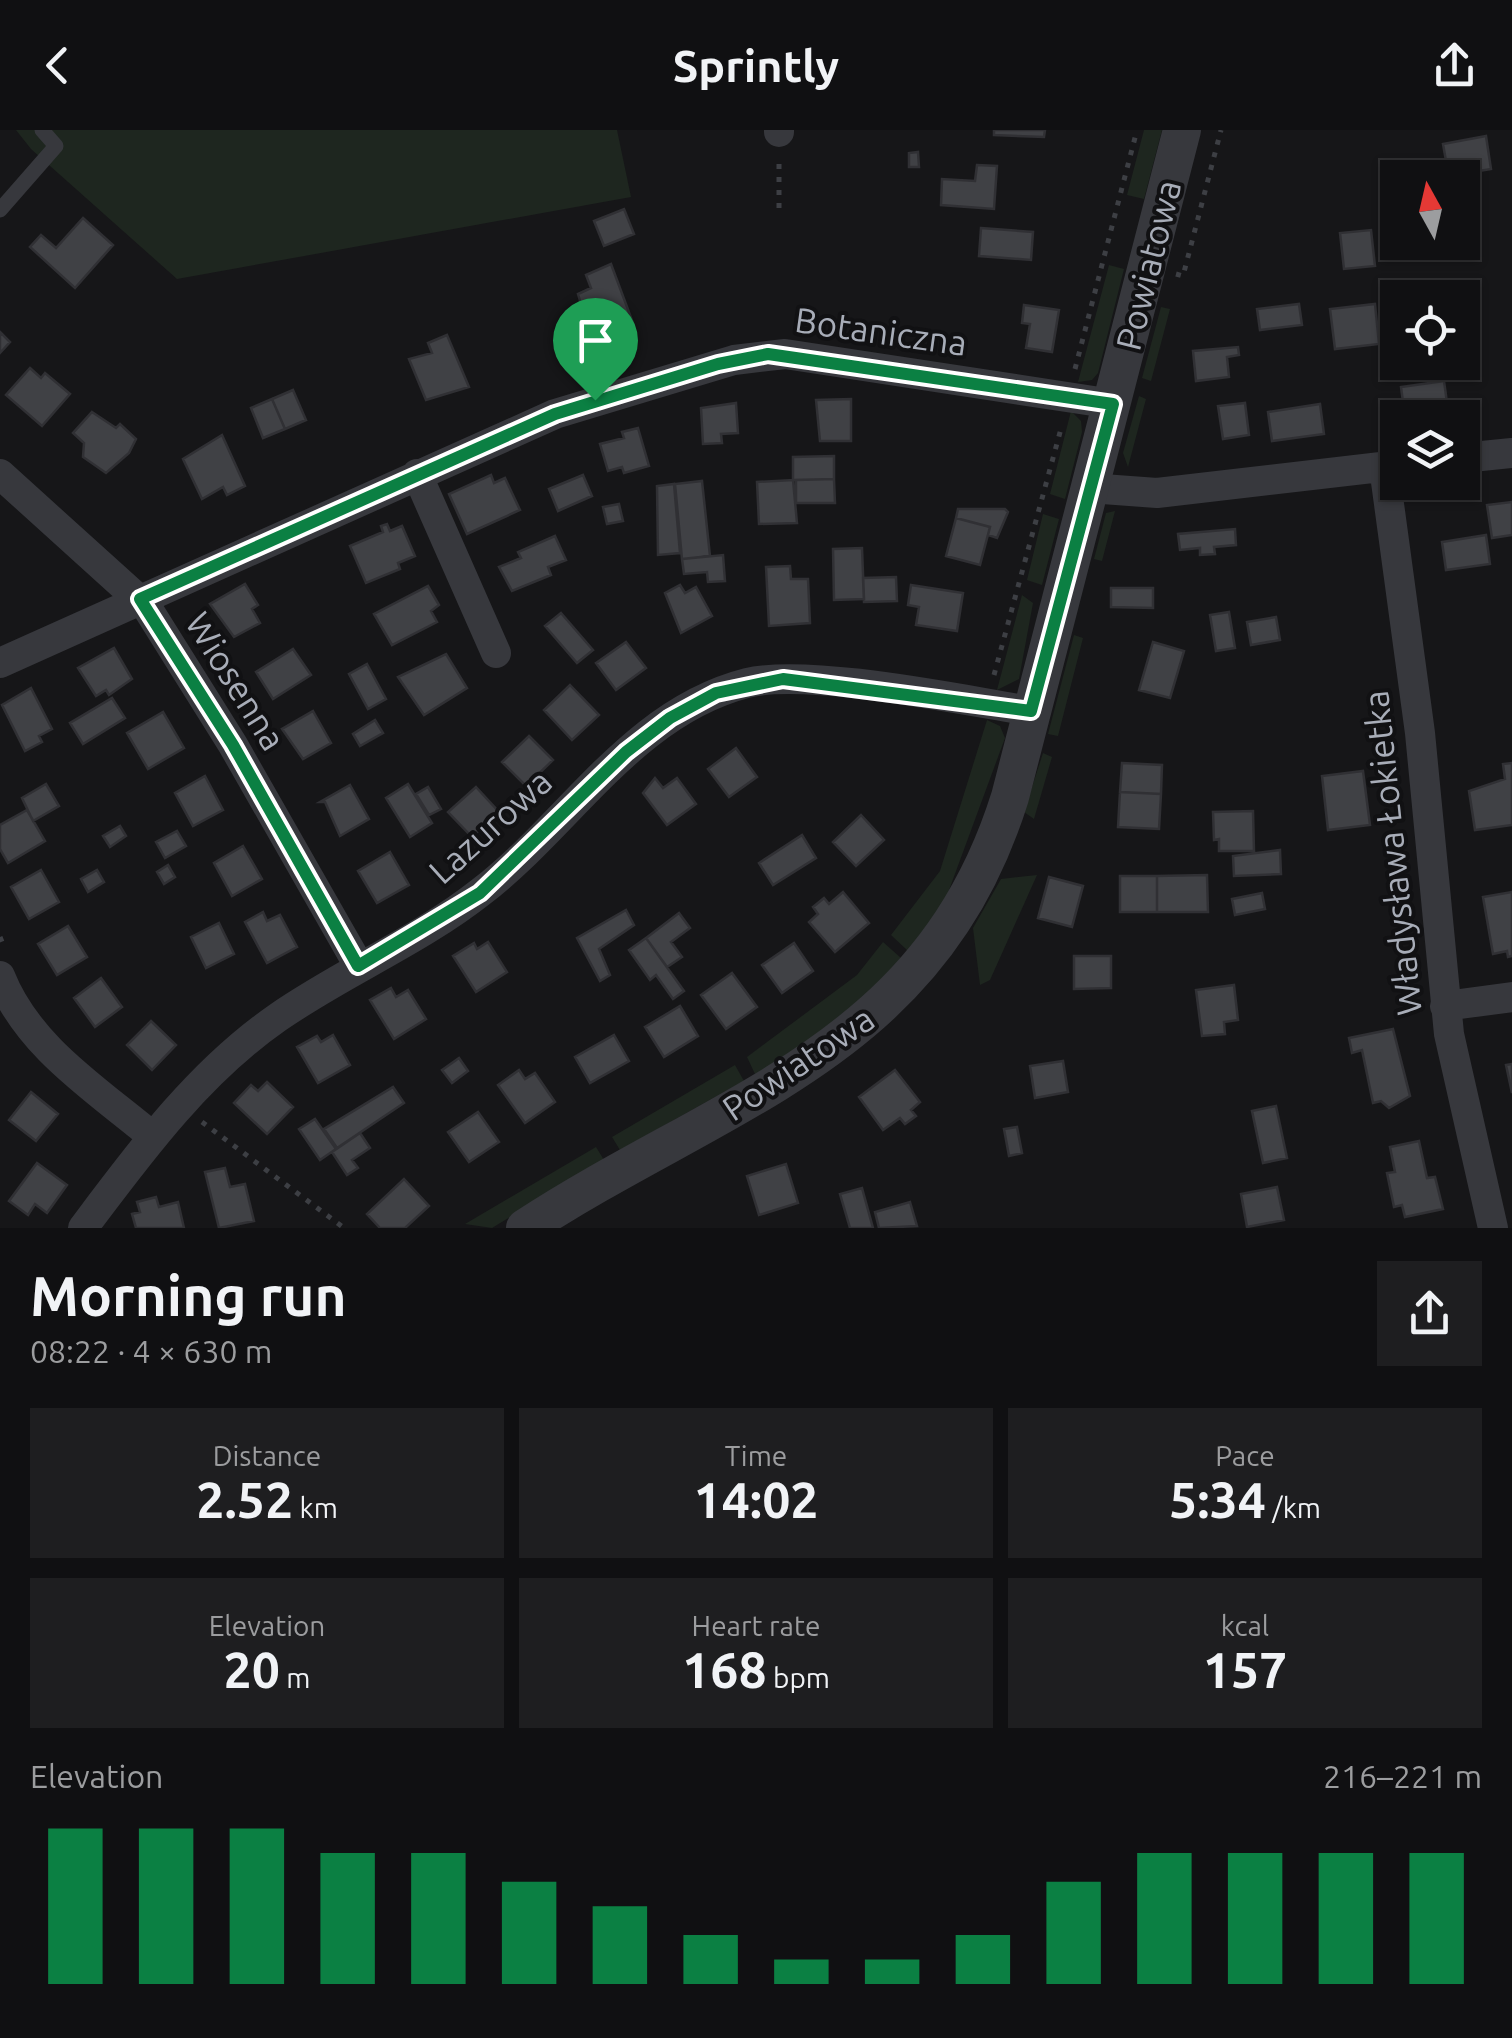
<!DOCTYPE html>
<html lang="en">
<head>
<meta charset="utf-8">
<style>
	:root { --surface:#101012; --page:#1e1e20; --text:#f1f3f6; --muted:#9c9d9f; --line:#303032; --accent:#0b8043 }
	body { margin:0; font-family:Ubuntu,sans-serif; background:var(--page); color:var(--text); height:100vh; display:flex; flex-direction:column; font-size:38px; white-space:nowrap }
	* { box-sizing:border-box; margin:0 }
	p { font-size:32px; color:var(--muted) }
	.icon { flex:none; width:55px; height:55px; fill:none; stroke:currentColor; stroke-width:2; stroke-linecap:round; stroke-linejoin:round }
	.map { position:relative; height:1098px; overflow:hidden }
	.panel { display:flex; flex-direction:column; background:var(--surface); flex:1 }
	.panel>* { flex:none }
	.needle { width:65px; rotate:352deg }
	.buttons { position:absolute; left:1380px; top:30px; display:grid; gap:20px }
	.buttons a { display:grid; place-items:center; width:100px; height:100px; border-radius:0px; background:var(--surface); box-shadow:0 2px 8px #0004,0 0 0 2px var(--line); font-size:50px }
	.pin { position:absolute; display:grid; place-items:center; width:85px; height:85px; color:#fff; margin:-102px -42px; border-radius:50% 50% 50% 0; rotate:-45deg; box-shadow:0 0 10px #0007 }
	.pin .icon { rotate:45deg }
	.round { display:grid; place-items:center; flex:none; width:105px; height:105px; border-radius:0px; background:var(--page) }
	.summary { display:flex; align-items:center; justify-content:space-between; height:170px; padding:0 30px }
	h1 { font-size:55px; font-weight:700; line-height:75px }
	.metrics { display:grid; grid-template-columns:repeat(3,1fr); gap:15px; height:170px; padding:10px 30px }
	.metrics div { display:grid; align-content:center; border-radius:0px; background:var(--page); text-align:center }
	.metrics b { font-size:50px; font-weight:700 }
	.metrics small { font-size:28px; font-weight:400 }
	.metrics p { font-size:28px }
	.chart { height:280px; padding:20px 30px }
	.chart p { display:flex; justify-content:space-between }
	.chart svg { width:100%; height:180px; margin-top:10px; stroke:var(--accent); stroke-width:6 }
	header { display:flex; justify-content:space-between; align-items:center; height:130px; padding:0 30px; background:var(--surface); font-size:45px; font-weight:700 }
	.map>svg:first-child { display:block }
	.green { fill:#1e261f }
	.building { fill:#404145; stroke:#303034; stroke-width:2.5 }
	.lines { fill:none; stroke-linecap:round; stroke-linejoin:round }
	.path { stroke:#3d3f44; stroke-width:5; stroke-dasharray:5 8; stroke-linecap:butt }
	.service { stroke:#37383d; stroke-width:15 }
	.minor { stroke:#37383d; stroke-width:30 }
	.tertiary { stroke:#37383d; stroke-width:38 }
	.route-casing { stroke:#fff; stroke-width:20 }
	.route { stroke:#0b8043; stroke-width:12 }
	.labels { text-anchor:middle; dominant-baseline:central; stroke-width:8; stroke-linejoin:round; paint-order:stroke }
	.street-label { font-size:35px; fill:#a8adb8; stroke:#111113 }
</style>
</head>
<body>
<header><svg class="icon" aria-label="back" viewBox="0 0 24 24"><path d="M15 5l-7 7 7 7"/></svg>Sprintly<svg class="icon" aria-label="share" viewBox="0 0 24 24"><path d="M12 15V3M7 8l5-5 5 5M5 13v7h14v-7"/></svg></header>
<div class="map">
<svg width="1512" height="1098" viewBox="0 0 1512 1098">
	<rect width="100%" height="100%" fill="#161618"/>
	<path class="green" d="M 16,0 L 617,0 L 631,67 L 177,149 L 31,19 Z
		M 1144,0 L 1162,0 L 1144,69 L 1127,65 Z
		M 1109,135 L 1124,139 L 1098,243 L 1092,250 L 1078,252 Z
		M 1161,177 L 1170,179 L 1151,251 L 1142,248 Z
		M 1139,266 L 1146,269 L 1128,337 L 1123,323 Z
		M 1071,281 L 1081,291 L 1082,302 L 1065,369 L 1050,364 Z
		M 1115,381 L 1102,431 L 1094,429 L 1106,383 Z
		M 1043,384 L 1059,389 L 1042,455 L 1027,450 Z
		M 1022,465 L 1033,473 L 1019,549 L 997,560 Z
		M 1074,505 L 1083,508 L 1058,606 L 1048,604 Z
		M 987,590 L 1000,596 L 1005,608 L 945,771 L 908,821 L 891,805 L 940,741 Z
		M 1043,623 L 1052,627 L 1034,689 L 1024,682 Z
		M 1037,745 L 990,850 L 980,855 L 973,798 L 1001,749 Z
		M 883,812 L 901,828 C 860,876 811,915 755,944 L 747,927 L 857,845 Z
		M 735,935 L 744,951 L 620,1020 L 612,1007 Z
		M 596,1017 L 604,1030 L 492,1098 L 465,1094 Z"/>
	<path class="building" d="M 994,0 L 1045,0 L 1044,7 L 994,5 Z
		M 1486,6 L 1491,39 L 1479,41 L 1480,46 L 1449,48 L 1443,14 Z
		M 918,22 L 919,37 L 909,37 L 909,23 Z
		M 977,35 L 997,36 L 994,79 L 941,75 L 942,49 L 975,51 Z
		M 624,79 L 634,104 L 604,116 L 594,91 Z
		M 83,88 L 113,115 L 75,158 L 30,117 L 41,105 L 56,118 Z
		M 981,98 L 1033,102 L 1031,130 L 979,126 Z
		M 1371,100 L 1375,136 L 1344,139 L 1340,103 Z
		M 611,134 L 633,193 L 609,208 L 597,194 L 588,198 L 578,164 L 591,158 L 586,145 Z
		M 1299,174 L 1302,195 L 1260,200 L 1257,179 Z
		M 1375,174 L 1379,214 L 1335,219 L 1330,179 Z
		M 1024,175 L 1059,180 L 1052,222 L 1026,218 L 1030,194 L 1022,193 Z
		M 0,202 L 10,212 L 0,223 Z
		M 447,205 L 469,257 L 426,270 L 409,229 L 432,223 L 428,213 Z
		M 1238,217 L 1239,225 L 1227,227 L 1229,247 L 1196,251 L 1193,221 Z
		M 1403,232 L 1428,232 L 1428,237 L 1403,239 Z
		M 30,238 L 41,248 L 45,243 L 70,264 L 42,296 L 6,265 Z
		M 1444,251 L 1449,287 L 1430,288 L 1429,283 L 1405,287 L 1401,257 Z
		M 293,260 L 306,290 L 285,299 L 272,269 Z
		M 272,269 L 285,299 L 263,308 L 251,278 Z
		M 851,269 L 851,311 L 820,311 L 816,270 Z
		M 736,273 L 738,303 L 721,304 L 722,313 L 703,314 L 701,278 Z
		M 1245,273 L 1249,305 L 1223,309 L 1218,276 Z
		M 1320,274 L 1324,304 L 1272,311 L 1268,282 Z
		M 92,282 L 116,298 L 120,294 L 136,309 L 129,323 L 106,343 L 83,327 L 84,313 L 73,303 Z
		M 638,298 L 649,336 L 624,343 L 622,337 L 608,341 L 600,314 L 624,308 L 622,302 Z
		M 222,305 L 245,356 L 227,365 L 223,357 L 202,369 L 183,329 Z
		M 834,326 L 834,349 L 793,350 L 793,327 Z
		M 491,345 L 494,353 L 505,348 L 520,380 L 467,404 L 449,364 Z
		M 583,345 L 592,366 L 558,381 L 549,359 Z
		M 834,349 L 835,373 L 796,373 L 796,350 Z
		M 793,350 L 797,393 L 759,394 L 757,352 Z
		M 702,351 L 710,426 L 682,429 L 675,354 Z
		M 674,354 L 680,423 L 658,425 L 657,356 Z
		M 1512,372 L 1512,405 L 1492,408 L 1487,375 Z
		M 619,374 L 623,391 L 607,394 L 603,377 Z
		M 958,379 L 1005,379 L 1008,382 L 997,408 L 988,405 L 990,397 L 956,388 Z
		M 956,388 L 990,397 L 980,435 L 946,426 Z
		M 387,394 L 390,401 L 402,396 L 415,426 L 398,433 L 400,439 L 366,453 L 350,416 L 383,402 L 381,396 Z
		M 1235,399 L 1236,415 L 1214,417 L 1215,424 L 1200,425 L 1200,418 L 1180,420 L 1178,404 Z
		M 1486,405 L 1490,434 L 1446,440 L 1442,412 Z
		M 555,406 L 566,430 L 548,437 L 551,445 L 512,461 L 499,437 L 521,428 L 518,422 Z
		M 862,418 L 864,469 L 834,470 L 833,419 Z
		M 723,425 L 725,451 L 708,452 L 707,442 L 684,444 L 682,429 Z
		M 790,436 L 791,449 L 808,449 L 810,493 L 769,496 L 766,437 Z
		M 896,447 L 897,471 L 864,472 L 863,448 Z
		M 245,454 L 258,475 L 252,479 L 260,493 L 234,507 L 210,474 Z
		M 680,455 L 685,463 L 696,457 L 712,486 L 681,503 L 665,463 Z
		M 911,455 L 963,463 L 957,501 L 916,495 L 919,477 L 908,475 Z
		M 428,456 L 439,475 L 431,481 L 437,492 L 392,515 L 374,484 Z
		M 1111,458 L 1153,458 L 1153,478 L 1111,477 Z
		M 1229,482 L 1235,518 L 1216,521 L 1210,485 Z
		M 561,483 L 593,520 L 577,533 L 545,496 Z
		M 1276,487 L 1280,510 L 1251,515 L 1247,492 Z
		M 626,512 L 646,538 L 616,560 L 596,533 Z
		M 1153,512 L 1184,521 L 1170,568 L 1139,560 Z
		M 114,518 L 132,549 L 109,565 L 106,560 L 96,566 L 78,538 Z
		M 293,519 L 311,545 L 273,569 L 256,542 Z
		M 446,524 L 467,558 L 424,585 L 398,547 Z
		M 367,534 L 386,569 L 368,579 L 349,544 Z
		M 570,555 L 599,585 L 572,610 L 544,580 Z
		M 31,558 L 52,599 L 39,606 L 42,612 L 25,621 L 2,575 Z
		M 112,568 L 125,588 L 83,614 L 70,593 Z
		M 313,581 L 331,613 L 303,629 L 282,599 Z
		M 163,582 L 184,618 L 148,639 L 127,603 Z
		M 375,590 L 383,603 L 360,616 L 353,604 Z
		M 529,606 L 553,630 L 526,656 L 502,632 Z
		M 736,618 L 757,647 L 729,667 L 708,639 Z
		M 1122,633 L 1162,635 L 1161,664 L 1120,662 Z
		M 1512,633 L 1512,695 L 1475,700 L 1469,661 L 1505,649 L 1503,634 Z
		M 1363,641 L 1370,695 L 1328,700 L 1322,646 Z
		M 205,646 L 223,680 L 193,696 L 175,663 Z
		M 655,648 L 663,658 L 677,648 L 696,674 L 667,695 L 643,663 Z
		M 46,654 L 59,676 L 33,691 L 22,668 Z
		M 408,654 L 432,693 L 410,707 L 386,668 Z
		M 350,655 L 369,689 L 340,706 L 325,672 L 320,672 Z
		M 428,657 L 441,679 L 429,685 L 416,664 Z
		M 476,657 L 499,682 L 472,707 L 448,682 Z
		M 1120,662 L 1161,664 L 1159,699 L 1118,697 Z
		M 27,680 L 45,711 L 8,733 L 0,719 L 0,695 Z
		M 1253,681 L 1254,721 L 1219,721 L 1219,709 L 1214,710 L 1213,682 Z
		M 861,685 L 884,710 L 856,736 L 833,712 Z
		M 120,696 L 126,706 L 110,717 L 103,706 Z
		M 177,701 L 186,716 L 165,728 L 156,712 Z
		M 802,705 L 816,728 L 773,755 L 759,733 Z
		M 243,716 L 262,749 L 232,766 L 214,733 Z
		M 1280,720 L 1281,744 L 1234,746 L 1233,726 Z
		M 390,722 L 409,755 L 377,773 L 358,741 Z
		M 168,735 L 175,747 L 164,754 L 157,742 Z
		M 41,740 L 59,772 L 29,789 L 11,757 Z
		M 97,740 L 104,752 L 88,762 L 81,749 Z
		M 1207,745 L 1208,782 L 1157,782 L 1157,746 Z
		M 1120,746 L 1157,746 L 1157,782 L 1120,782 Z
		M 1049,747 L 1083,756 L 1072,797 L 1038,788 Z
		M 843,762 L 869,793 L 835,822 L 809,792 L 818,784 L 813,777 L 824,768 L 829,774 Z
		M 1512,762 L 1512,826 L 1508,827 L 1507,821 L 1493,824 L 1483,767 Z
		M 1262,763 L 1265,779 L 1235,785 L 1232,769 Z
		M 626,780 L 634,795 L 599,819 L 610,845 L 600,851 L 577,808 Z
		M 263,782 L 267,791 L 280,785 L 297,817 L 267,833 L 245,792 Z
		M 679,783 L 690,798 L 671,812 L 682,827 L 667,837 L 646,808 Z
		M 219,793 L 234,824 L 206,838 L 191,807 Z
		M 68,796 L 87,827 L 57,845 L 38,814 Z
		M 646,808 L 684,861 L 673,869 L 656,845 L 650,850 L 629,820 Z
		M 488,812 L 507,842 L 476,862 L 453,826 L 474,813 L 477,819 Z
		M 794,813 L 813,841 L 782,863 L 762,835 Z
		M 1074,826 L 1111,826 L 1111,858 L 1074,859 Z
		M 732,843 L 757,877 L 726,899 L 701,865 Z
		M 101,848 L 122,877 L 95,897 L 74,868 Z
		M 1234,855 L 1238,890 L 1224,892 L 1225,904 L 1202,906 L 1196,860 Z
		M 391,858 L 396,867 L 408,860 L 426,889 L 394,909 L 370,870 Z
		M 680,876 L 698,906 L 664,927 L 645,897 Z
		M 151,891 L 176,915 L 152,940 L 127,915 Z
		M 1393,899 L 1410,966 L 1389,978 L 1381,971 L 1373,973 L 1362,920 L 1352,923 L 1349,908 Z
		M 333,905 L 350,935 L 318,953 L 297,917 L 317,906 L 321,912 Z
		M 614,905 L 629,931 L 590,953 L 575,927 Z
		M 459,928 L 468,941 L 452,953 L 442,940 Z
		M 1063,931 L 1068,962 L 1035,968 L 1030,936 Z
		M 1512,934 L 1512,963 L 1506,935 Z
		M 519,940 L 525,949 L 535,943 L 555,972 L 525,993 L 498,955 Z
		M 895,940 L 920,972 L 911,980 L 916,986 L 905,994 L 900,988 L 883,1000 L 859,967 Z
		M 267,952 L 293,977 L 267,1004 L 234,973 L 251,955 L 258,961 Z
		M 393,957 L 404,973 L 337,1018 L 324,999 Z
		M 31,962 L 58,984 L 36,1011 L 9,990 Z
		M 1276,976 L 1287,1028 L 1263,1033 L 1252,981 Z
		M 478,982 L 499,1012 L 469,1032 L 448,1002 Z
		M 315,989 L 336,1019 L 320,1030 L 299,999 Z
		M 1017,997 L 1022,1023 L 1009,1026 L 1004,999 Z
		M 360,1003 L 370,1018 L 352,1030 L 358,1038 L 347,1045 L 332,1022 Z
		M 1419,1011 L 1427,1048 L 1435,1047 L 1443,1079 L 1405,1087 L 1402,1075 L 1394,1077 L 1387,1043 L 1395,1042 L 1390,1017 Z
		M 37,1033 L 67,1055 L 47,1083 L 35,1074 L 28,1085 L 9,1071 Z
		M 786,1034 L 798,1073 L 759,1085 L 747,1046 Z
		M 225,1038 L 230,1057 L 245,1054 L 254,1091 L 219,1098 L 205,1042 Z
		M 404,1049 L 429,1076 L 405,1098 L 380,1098 L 367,1084 Z
		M 1277,1057 L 1284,1090 L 1247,1097 L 1241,1064 Z
		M 862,1058 L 873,1098 L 850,1098 L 840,1064 Z
		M 156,1067 L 159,1077 L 178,1072 L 184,1098 L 136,1098 L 132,1084 L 140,1082 L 137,1072 Z
		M 910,1072 L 917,1096 L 879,1098 L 875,1082 Z"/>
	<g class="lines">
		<path class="path" d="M 779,78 L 779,26
			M 1176,144 L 1183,146 L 1221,0
			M 1075,239 L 1137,0
			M 994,545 L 1062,295
			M 0,807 L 5,819
			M 202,992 L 344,1098"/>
		<path class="service" d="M 0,80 L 56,16 L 42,0"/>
		<path class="minor" d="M 779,2 L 779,0
			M 1462,328 L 1512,323
			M 1384,337 L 1420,603 L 1449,904 L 1493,1098
			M 0,344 L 146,476 L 233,615 L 359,836
			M 417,344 L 496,523
			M 1089,358 L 1157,363 L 1398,335
			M 0,533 L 555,284 L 734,230 L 785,224 L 1113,274
			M 0,846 C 28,917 96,959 153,1007
			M 1445,876 L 1512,867
			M 83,1098 C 140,1022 198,943 277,888 C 343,842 419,811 482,761 C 570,693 633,582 747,553 C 809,538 962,570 1031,581"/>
		<path class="tertiary" d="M 525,1098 C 726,967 930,922 1010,667 L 1182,0"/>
	</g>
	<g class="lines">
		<g class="route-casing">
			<path id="route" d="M 768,224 L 1113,274 L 1031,581 L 783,549 L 716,563 L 670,588 L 626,622 L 480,763 L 358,836 L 233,615 L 140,469 L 555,284 L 718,234 Z"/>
		</g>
		<use href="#route" class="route"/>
	</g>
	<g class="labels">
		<g class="street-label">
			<text transform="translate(1148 135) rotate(-76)">Powiatowa</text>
			<text transform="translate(881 201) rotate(8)">Botaniczna</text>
			<text transform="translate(236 551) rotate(58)">Wiosenna</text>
			<text transform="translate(490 696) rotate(-42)">Lazurowa</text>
			<text transform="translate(1392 723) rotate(-96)">Władysława Łokietka</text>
			<text transform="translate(798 933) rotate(-34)">Powiatowa</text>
		</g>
	</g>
</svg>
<div class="buttons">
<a><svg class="needle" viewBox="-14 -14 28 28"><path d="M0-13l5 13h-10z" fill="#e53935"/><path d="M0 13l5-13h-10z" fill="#9c9d9f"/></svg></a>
<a><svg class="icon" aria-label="locate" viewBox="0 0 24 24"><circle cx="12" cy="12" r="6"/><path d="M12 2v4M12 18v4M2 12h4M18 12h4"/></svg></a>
<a><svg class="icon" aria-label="layers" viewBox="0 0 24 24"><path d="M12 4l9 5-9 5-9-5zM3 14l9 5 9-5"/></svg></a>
</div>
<div class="pin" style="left:595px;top:270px;background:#1e9e55"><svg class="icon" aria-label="arrive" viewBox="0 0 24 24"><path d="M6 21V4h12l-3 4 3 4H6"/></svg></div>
</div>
<section class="panel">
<div class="summary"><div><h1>Morning run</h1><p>08:22 · 4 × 630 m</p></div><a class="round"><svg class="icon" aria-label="share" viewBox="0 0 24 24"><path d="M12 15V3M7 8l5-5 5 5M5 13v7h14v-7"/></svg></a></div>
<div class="metrics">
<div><p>Distance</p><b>2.52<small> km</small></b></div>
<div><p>Time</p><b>14:02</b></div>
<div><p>Pace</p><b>5:34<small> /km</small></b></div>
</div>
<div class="metrics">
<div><p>Elevation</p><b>20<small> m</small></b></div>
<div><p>Heart rate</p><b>168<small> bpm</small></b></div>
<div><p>kcal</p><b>157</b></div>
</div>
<div class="chart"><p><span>Elevation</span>216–221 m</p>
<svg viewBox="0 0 160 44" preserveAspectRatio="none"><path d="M5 44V6M15 44V6M25 44V6M35 44V12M45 44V12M55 44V19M65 44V25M75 44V32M85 44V38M95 44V38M105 44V32M115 44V19M125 44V12M135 44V12M145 44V12M155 44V12"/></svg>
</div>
</section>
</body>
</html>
